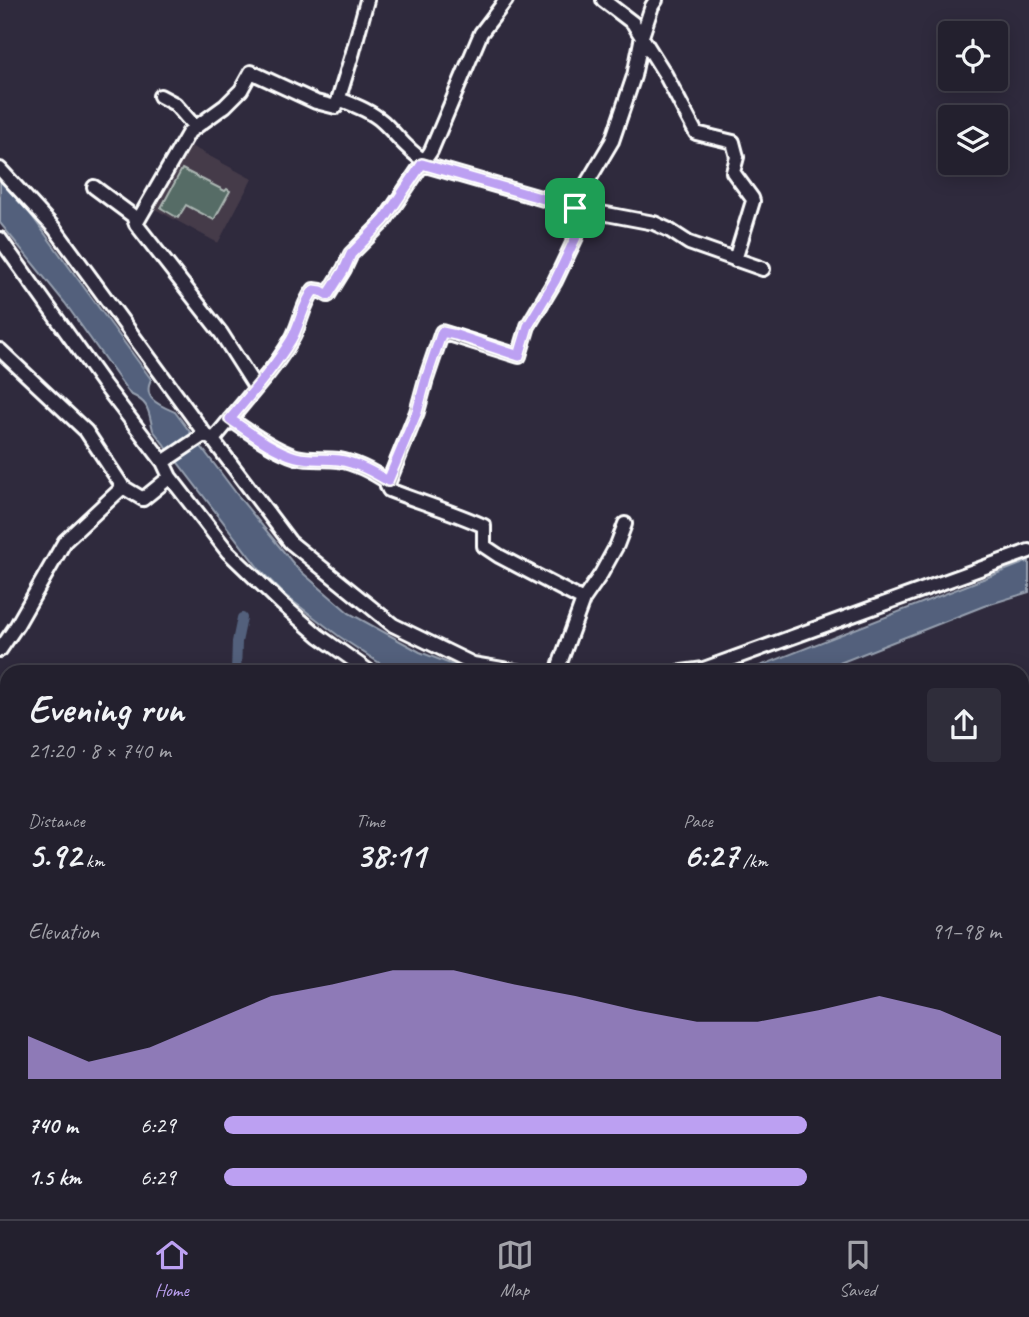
<!DOCTYPE html>
<html lang="en">
<head>
<meta charset="utf-8">
<style>
	:root { --surface:#23202e; --page:#2f2d3a; --text:#f1f3f6; --muted:#a3a3aa; --line:#403e4a; --accent:#bca0f2 }
	body { margin:0; font-family:Caveat,sans-serif; background:var(--page); color:var(--text); height:100vh; display:flex; flex-direction:column; font-size:26px; white-space:nowrap }
	* { box-sizing:border-box; margin:0 }
	p { font-size:23px; color:var(--muted) }
	.icon { flex:none; width:38px; height:38px; fill:none; stroke:currentColor; stroke-width:2; stroke-linecap:round; stroke-linejoin:round }
	.map { position:relative; flex:1; overflow:hidden }
	.panel { position:absolute; left:0px; top:665px; width:1029px; height:555px; display:flex; flex-direction:column; background:var(--surface); border-radius:21px 21px 0 0; box-shadow:0 4px 18px #0003,0 0 0 2px var(--line) }
	.panel>* { flex:none }
	.fabs { position:absolute; left:938px; top:21px; display:grid; gap:14px }
	.fabs a { display:grid; place-items:center; width:70px; height:70px; border-radius:7px; background:var(--surface); box-shadow:0 4px 18px #0003,0 0 0 2px var(--line); font-size:35px }
	.pin { position:absolute; display:grid; place-items:center; width:60px; height:60px; color:#fff; margin:-30px; border-radius:14px; box-shadow:0 4px 10px #0006 }
	.round { display:grid; place-items:center; flex:none; width:74px; height:74px; border-radius:7px; background:var(--page) }
	.headline { display:flex; align-items:center; justify-content:space-between; height:119px; padding:0 28px }
	h1 { font-size:38px; font-weight:600; line-height:52px }
	.figures { display:grid; grid-template-columns:repeat(3,1fr); gap:10px; height:119px; padding:7px 28px }
	.figures div { display:grid; align-content:center }
	.figures b { font-size:35px; font-weight:600 }
	.figures small { font-size:19px; font-weight:400 }
	.figures p { font-size:19px }
	.chart { height:196px; padding:14px 28px }
	.chart p { display:flex; justify-content:space-between }
	.chart svg { width:100%; height:126px; margin-top:7px; fill:var(--accent); opacity:.7 }
	ul { padding:0 28px; list-style:none; font-size:23px }
	li { display:grid; grid-template-columns:112px 84px 1fr; align-items:center; height:52px }
	li i { height:18px; border-radius:9px; background:var(--accent) }
	.dock { display:flex; justify-content:space-around; align-items:center; height:98px; border-top:2px solid var(--line); background:var(--surface); font-size:19px; color:var(--muted) }
	.dock a { display:grid; justify-items:center; gap:4px }
	.dock .active { color:var(--accent) }
	.map>svg:first-child { display:block }
	.built { fill:#443a49 }
	.green { fill:#576c66; stroke:#abb6b2; stroke-width:2 }
	.water { fill:#52617c; stroke:#97a0b0; stroke-width:2 }
	.lines { fill:none; stroke-linecap:round; stroke-linejoin:round }
	.stream { stroke:#97a0b0; stroke-width:2.5 }
	.canal { stroke:#52617c; stroke-width:10 }
	.minor-casing { stroke:#fff; stroke-width:18 }
	.minor { stroke:#2f2a3d; stroke-width:12 }
	.route-casing { stroke:#fff; stroke-width:14 }
	.route { stroke:#bca0f2; stroke-width:9 }
</style>
</head>
<body>
<div class="map">
<svg width="1029" height="1219" viewBox="0 0 1029 1219">
	<rect width="100%" height="100%" fill="#2f2a3d"/>
	<filter id="ink" filterUnits="userSpaceOnUse"><feTurbulence type="fractalNoise" baseFrequency=".0143" numOctaves="2"/><feDisplacementMap in="SourceGraphic" scale="14" xChannelSelector="R" yChannelSelector="G"/><feConvolveMatrix kernelMatrix="1 2 1 2 8 2 1 2 1" color-interpolation-filters="sRGB"/></filter>
	<g filter="url(#ink)">
		<path class="built" d="M 189,145 L 252,179 L 218,243 L 155,209 Z"/>
		<path class="green" d="M 182,169 L 225,191 L 227,189 L 230,191 L 214,220 L 186,205 L 178,218 L 161,208 Z"/>
		<path class="water" d="M 0,181 L 26,208 L 151,379 C 142,399 159,405 175,412 L 242,501 L 297,568 L 349,613 L 420,652 L 471,672 L 399,672 L 381,664 L 340,637 L 286,596 L 260,570 L 153,430 C 148,410 150,403 130,394 L 65,303 L 0,223 Z
			M 1029,561 L 1029,592 L 984,606 L 817,672 L 745,672 Z"/>
		<g class="lines">
			<path class="stream" d="M 0,1078 L 4,1078 L 7,1081"/>
			<path class="canal" d="M 236,672 L 237,642 L 242,618
				M 374,1213 L 379,1219"/>
			<g class="minor-casing">
				<path id="minor" d="M 603,0 L 633,23 L 665,74 L 696,133 L 733,142 L 737,157 L 733,172 L 752,198 L 753,201 L 735,260
					M 160,96 L 175,104 L 195,127
					M 339,99 C 354,105 371,111 383,122 C 397,135 407,150 423,160 L 422,164 L 575,208 L 654,223 L 669,230 L 689,243 L 763,269
					M 0,169 L 55,229 L 205,434 L 213,440 L 290,542 L 393,625 L 473,664 L 521,672
					M 94,187 L 133,216 L 136,224
					M 0,239 L 102,382 L 163,462 L 170,477 L 228,552 L 282,604 L 319,636 L 370,672
					M 0,350 L 86,431 L 123,487 L 143,499 L 170,477
					M 256,388 C 270,372 283,355 293,337 C 301,322 303,303 314,290 L 321,291 L 328,295 L 344,269 L 351,254 L 384,221 L 431,151 L 481,33 L 506,0
					M 230,419 C 249,432 274,450 296,457 C 312,461 324,458 339,460 C 357,463 373,472 388,482
					M 213,440 L 256,388 L 221,333 L 136,224 L 189,132 L 225,106 L 241,90 L 251,72 L 316,102 L 336,107 L 353,52 L 367,0
					M 163,462 L 205,434
					M 583,600 L 499,556 L 484,546 L 484,526 C 453,512 420,502 389,490 L 387,486 L 417,412 L 426,379 L 442,332 L 519,356 L 528,326 L 555,281 L 576,237 L 581,218 L 575,208 L 587,183 L 612,141 L 634,76 L 642,36 L 652,6 L 656,0
					M 0,650 L 17,625 L 65,541 L 123,487
					M 558,672 L 560,663 L 583,600 L 601,574 L 617,545 L 625,524
					M 682,672 L 704,669 L 1029,551
					M 1022,818 L 1029,821
					M 952,1215 L 960,1219
					M 651,1219 L 652,1213"/>
			</g>
			<use href="#minor" class="minor"/>
		</g>
	</g>
	<g class="lines" filter="url(#ink)">
		<g class="route-casing">
			<path id="route" d="M 422,164 L 575,208 L 581,218 L 576,237 L 555,281 L 528,326 L 519,356 L 456,335 L 442,332 L 426,379 L 417,412 L 388,481 C 373,472 357,463 339,460 C 324,458 312,461 296,457 C 274,451 249,432 230,419 C 251,394 273,369 291,340 C 300,325 303,303 314,290 L 321,291 L 328,295 L 344,270 L 351,254 L 384,220 Z"/>
		</g>
		<use href="#route" class="route"/>
	</g>
</svg>
<div class="fabs">
<a><svg class="icon" aria-label="locate" viewBox="0 0 24 24"><circle cx="12" cy="12" r="6"/><path d="M12 2v4M12 18v4M2 12h4M18 12h4"/></svg></a>
<a><svg class="icon" aria-label="layers" viewBox="0 0 24 24"><path d="M12 4l9 5-9 5-9-5zM3 14l9 5 9-5"/></svg></a>
</div>
<div class="pin" style="left:575px;top:208px;background:#1e9e55"><svg class="icon" aria-label="arrive" viewBox="0 0 24 24"><path d="M6 21V4h12l-3 4 3 4H6"/></svg></div>
<section class="panel">
<div class="headline"><div><h1>Evening run</h1><p>21:20 · 8 × 740 m</p></div><a class="round"><svg class="icon" aria-label="share" viewBox="0 0 24 24"><path d="M12 15V3M7 8l5-5 5 5M5 13v7h14v-7"/></svg></a></div>
<div class="figures">
<div><p>Distance</p><b>5.92<small> km</small></b></div>
<div><p>Time</p><b>38:11</b></div>
<div><p>Pace</p><b>6:27<small> /km</small></b></div>
</div>
<div class="chart"><p><span>Elevation</span>91–98 m</p>
<svg viewBox="0 0 160 44" preserveAspectRatio="none"><path d="M0 44V29L10 38L20 33L30 24L40 15L50 11L60 6L70 6L80 11L90 15L100 20L110 24L120 24L130 20L140 15L150 20L160 29V44z"/></svg>
</div>
<ul>
<li><b>740 m</b>6:29<i style="width:75%"></i></li>
<li><b>1.5 km</b>6:29<i style="width:75%"></i></li>
</ul>
</section>
</div>
<nav class="dock">
<a class="active"><svg class="icon" aria-label="home" viewBox="0 0 24 24"><path d="M3 11l9-7 9 7M6 9v11h12V9"/></svg>Home</a>
<a><svg class="icon" aria-label="map" viewBox="0 0 24 24"><path d="M3 6l6-2 6 2 6-2v14l-6 2-6-2-6 2zM9 4v14M15 6v14"/></svg>Map</a>
<a><svg class="icon" aria-label="saved" viewBox="0 0 24 24"><path d="M7 4h10v16l-5-4-5 4z"/></svg>Saved</a>
</nav>
</body>
</html>
